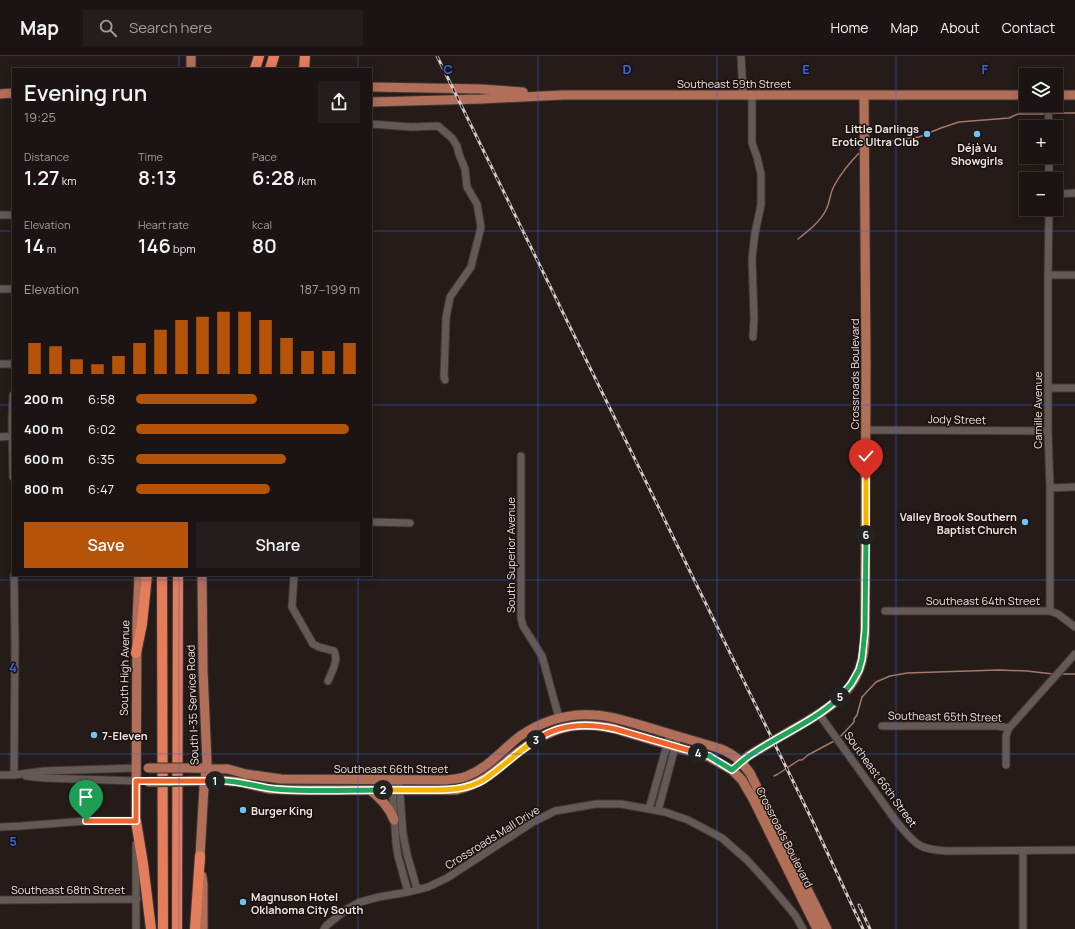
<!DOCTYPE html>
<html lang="en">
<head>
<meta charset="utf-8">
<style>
	:root { --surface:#1c1412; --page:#251d1b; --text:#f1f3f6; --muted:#a09e9f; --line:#3a3332; --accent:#b45309 }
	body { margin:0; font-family:Manrope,sans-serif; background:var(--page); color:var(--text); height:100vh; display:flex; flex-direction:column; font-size:15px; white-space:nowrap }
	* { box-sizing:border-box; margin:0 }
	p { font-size:13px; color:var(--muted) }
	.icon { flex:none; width:22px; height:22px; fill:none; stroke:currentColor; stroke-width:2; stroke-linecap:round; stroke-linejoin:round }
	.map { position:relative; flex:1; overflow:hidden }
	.panel { position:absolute; left:12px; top:12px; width:360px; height:508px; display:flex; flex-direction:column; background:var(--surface); border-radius:0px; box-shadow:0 2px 10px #0003,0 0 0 1px var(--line) }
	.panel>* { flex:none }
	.controls { position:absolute; left:1019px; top:12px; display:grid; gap:8px }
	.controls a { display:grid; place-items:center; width:44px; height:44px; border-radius:0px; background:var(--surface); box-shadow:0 2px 10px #0003,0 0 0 1px var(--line); font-size:20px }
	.pin { position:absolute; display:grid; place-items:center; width:34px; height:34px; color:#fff; margin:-41px -17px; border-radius:50% 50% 50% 0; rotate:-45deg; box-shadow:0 0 4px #0007 }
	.pin .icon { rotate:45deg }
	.km { position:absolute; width:20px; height:20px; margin:-10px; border-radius:50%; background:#222; color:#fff; font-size:11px; line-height:20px; text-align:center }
	.round { display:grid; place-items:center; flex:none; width:42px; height:42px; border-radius:0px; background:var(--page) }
	.headline { display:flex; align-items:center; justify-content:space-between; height:68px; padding:0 12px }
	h1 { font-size:22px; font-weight:600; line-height:30px }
	.stats { display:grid; grid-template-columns:repeat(3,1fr); gap:6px; height:68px; padding:4px 12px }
	.stats div { display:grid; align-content:center }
	.stats b { font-size:20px; font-weight:600 }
	.stats small { font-size:11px; font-weight:400 }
	.stats p { font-size:11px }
	.chart { height:112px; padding:8px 12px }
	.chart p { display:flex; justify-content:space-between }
	.chart svg { width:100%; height:72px; margin-top:4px; stroke:var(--accent); stroke-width:6 }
	.cta { display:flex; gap:8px; margin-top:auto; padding:8px 12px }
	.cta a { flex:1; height:46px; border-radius:0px; background:var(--accent); color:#fff; font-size:16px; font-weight:600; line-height:46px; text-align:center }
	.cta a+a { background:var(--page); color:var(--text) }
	ul { padding:0 12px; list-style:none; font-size:13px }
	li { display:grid; grid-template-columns:64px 48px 1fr; align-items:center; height:30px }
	li i { height:10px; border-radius:5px; background:var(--accent) }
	header { display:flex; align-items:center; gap:24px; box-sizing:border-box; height:56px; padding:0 20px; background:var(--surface); border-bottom:1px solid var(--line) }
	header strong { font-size:19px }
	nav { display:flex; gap:22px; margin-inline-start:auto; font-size:14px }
	.search { width:280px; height:36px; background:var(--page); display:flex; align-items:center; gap:10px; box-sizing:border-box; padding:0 14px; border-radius:0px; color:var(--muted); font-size:15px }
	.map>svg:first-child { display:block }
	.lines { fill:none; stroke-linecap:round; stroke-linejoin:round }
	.stream { stroke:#a4786b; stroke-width:1.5 }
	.minor-casing { stroke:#3f3735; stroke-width:9 }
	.major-casing { stroke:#3f3735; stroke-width:11 }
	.highway-casing { stroke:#3f3735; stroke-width:12 }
	.minor { stroke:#655955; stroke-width:7 }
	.major { stroke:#b16f59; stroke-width:9 }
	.highway { stroke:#e37d5b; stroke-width:10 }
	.rail-casing { stroke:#d2cac8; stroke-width:3 }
	.rail { stroke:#1b120f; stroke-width:1.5; stroke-dasharray:4.5; stroke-linecap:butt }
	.major-bridge-casing { stroke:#3f3735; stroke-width:11; stroke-linecap:butt }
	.major-bridge { stroke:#b16f59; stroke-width:9 }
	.split-1-casing { stroke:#fff; stroke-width:8 }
	.split-2-casing { stroke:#fff; stroke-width:8 }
	.split-3-casing { stroke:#fff; stroke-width:8 }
	.split-4-casing { stroke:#fff; stroke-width:8 }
	.split-5-casing { stroke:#fff; stroke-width:8 }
	.split-6-casing { stroke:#fff; stroke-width:8 }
	.split-7-casing { stroke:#fff; stroke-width:8 }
	.split-1 { stroke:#f0652b; stroke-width:5 }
	.split-2 { stroke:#22a559; stroke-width:5 }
	.split-3 { stroke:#f5b400; stroke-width:5 }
	.split-4 { stroke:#f0652b; stroke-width:5 }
	.split-5 { stroke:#22a559; stroke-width:5 }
	.split-6 { stroke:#22a559; stroke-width:5 }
	.split-7 { stroke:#f5b400; stroke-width:5 }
	.grid { fill:none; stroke:#3c65da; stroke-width:1; stroke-opacity:0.55 }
	.poi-dot { fill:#70c1f4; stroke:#1b120f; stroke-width:1.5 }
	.labels { text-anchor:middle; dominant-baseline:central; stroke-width:3; stroke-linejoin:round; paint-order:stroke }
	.street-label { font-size:11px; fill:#ede5e3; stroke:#1b120f }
	.poi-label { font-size:11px; font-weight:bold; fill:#ede5e3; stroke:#1b120f; text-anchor:start }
	.grid-label { font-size:13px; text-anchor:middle; font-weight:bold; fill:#3c65da; stroke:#1b120f; stroke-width:3; stroke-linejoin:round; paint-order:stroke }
</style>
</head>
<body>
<header>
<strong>Map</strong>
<div class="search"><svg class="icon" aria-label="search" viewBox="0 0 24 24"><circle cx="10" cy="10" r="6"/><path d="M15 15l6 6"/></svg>Search here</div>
<nav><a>Home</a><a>Map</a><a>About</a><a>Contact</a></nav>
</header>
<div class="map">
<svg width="1075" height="873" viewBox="0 0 1075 873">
	<rect width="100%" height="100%" fill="#251b18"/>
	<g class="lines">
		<path class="stream" d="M 1050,57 L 1075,57
			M 869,91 L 883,86 L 919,81 L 941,72 L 959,66 L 1009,62 L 1018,58 L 1046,58
			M 798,183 C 808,175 820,166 826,154 C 830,146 830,137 834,130 C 841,117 850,106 861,95
			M 1061,618 L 1075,618
			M 839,682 L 854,666 L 854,663 L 857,659 L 862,641 L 876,626 L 890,620 L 907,617 L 999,614 L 1027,615 L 1053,618
			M 774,720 L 778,718 L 799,704 L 802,704 L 808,699 L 836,684"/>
		<g class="minor-casing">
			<path id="minor" d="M 741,0 L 743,38
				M 752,39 L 752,87 L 757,101 L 761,118 L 761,149 L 755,177 L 752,202 L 754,262 L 753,281
				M 1048,49 L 1049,71
				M 371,68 L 411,71 L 438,70 L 452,82 L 457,90 L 459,98 L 465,113 L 467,131 L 477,148 L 481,171 L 471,211 L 450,241 L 446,262 L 444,321 L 445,324
				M 1049,101 L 1049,123
				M 1056,138 L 1075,137
				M 1049,153 L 1048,219 L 1048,375 L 1050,432 L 1050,555
				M 0,159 L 13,159
				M 1048,219 L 1075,219
				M 0,233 L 13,233
				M 0,308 L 13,308
				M 1048,332 L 1075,332
				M 13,339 L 12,365 L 13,421
				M 866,374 L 1048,375
				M 0,381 L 13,380
				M 521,400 L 521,562 L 523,570 L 542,600 L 559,662
				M 1050,432 L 1075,431
				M 371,466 L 410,467
				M 294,519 L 292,551 L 313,588 L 319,591 L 334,595 C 339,604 332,615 328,625
				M 885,555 L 1050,555 L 1058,558 L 1075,571
				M 819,658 L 896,765 C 903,773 911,785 921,790 C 929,794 937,794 946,795 L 1075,794
				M 882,670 L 998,670 L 1009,672
				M 1006,709 L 1006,680 L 1009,672 L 1075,598
				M 0,719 L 14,719 L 44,715 L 136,712
				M 14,719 L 15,588 L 14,519
				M 26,720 L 44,722 L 136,725
				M 399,724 L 403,778 L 407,798 L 417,833
				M 392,730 L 396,787 L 398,800 L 408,836
				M 649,753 L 670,678
				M 658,755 L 678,680
				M 0,771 L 21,770 L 86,765 L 136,765 L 136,769
				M 136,788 L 136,873
				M 0,844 L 137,843
				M 324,873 L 327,869 L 347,853 L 360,846 L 379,841 L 408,836 L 428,831 L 447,822 L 533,766 L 555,755 L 596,748 L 621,748 L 665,756 L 688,764 L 722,782 L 747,804 L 769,828 L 795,859 L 803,873
				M 1023,873 L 1023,795"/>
		</g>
		<g class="major-casing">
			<path id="major" d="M 191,0 L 191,13
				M 371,31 L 481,33 L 523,36
				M 0,38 L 13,37
				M 1056,39 L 1075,39
				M 371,46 L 482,43 L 563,39 L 1026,39
				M 738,709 L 748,700 C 763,691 778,682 792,674 C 818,659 848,643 859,614 C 864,601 865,588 865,575 L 866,306 L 864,39
				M 192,712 L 228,713 L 246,718 L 281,723 L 446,724 C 453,723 460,723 467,720 C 488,712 503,693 520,680 C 542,665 568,657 595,659 C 615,660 635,668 654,673 C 676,680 699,686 721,693 C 735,699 741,705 750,717 L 827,873
				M 192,725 L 220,724 L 239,726 L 269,733 L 293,734 L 456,734 C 478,729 491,719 508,704 C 543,676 569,662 615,673 L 709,701 L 732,714 L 742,724 L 753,743 L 817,873
				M 370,734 C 381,743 389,751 394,764
				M 136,765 L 137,565 L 139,519
				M 200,807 L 200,800 L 204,731 L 207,706 L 203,615 L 202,519
				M 202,820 L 203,828 L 203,873"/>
		</g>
		<g class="highway-casing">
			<path id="highway" d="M 255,13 L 259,0
				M 270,13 L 274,0
				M 304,13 L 305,0
				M 162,519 L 163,873
				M 136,597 L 142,568 L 147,519
				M 136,765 L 143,808 L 151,873
				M 177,873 L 178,519
				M 195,873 L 200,800"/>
		</g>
		<use href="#minor" class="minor"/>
		<use href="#major" class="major"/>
		<use href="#highway" class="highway"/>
		<g class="rail-casing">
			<path id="rail" d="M 437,0 L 814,768 L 863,873
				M 859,849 L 870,873"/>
		</g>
		<use href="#rail" class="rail"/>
		<g class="major-bridge-casing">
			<path id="major-bridge" d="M 148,712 L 192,712
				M 148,726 L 192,725"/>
		</g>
		<use href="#major-bridge" class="major-bridge"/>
	</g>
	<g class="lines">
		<g class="split-1-casing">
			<path id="split-1" d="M 86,765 L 136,765 L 136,725 L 215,725"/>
		</g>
		<g class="split-2-casing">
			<path id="split-2" d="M 215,725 C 235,723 255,731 275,733 C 311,736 347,734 383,734"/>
		</g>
		<g class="split-3-casing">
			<path id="split-3" d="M 383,734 C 396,734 409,734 423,734 C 444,734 466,735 485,723 C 503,711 518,695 536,684"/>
		</g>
		<g class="split-4-casing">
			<path id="split-4" d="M 536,684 C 559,668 588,667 615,673 L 698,697"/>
		</g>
		<g class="split-5-casing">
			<path id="split-5" d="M 698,697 L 709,700 L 732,714 C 738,709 743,704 749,700 C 779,679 814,666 840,641"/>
		</g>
		<g class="split-6-casing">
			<path id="split-6" d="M 840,641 L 851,628 L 859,614 L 862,603 L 865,574 L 866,479"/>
		</g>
		<g class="split-7-casing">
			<path id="split-7" d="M 866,479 L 866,424"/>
		</g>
		<use href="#split-1" class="split-1"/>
		<use href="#split-2" class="split-2"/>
		<use href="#split-3" class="split-3"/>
		<use href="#split-4" class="split-4"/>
		<use href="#split-5" class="split-5"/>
		<use href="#split-6" class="split-6"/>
		<use href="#split-7" class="split-7"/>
	</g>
	<path class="grid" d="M 179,0 L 179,13M 358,0 L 358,13M 538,0 L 538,873M 717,0 L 717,873M 896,0 L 896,873M 0,175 L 13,175M 371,175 L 1075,175M 0,349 L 13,349M 371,349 L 1075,349M 179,519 L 179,873M 358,519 L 358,873M 0,524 L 1075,524M 0,698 L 1075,698"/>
	<g class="poi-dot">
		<circle cx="927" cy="78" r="4"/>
		<circle cx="977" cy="78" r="4"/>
		<circle cx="1025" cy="466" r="4"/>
		<circle cx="94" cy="679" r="4"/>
		<circle cx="243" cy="754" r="4"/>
		<circle cx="243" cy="846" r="4"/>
	</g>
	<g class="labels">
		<g class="street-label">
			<text x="734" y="27">Southeast 59th Street</text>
			<text transform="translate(854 318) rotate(-90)">Crossroads Boulevard</text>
			<text transform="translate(1037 354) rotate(-90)">Camille Avenue</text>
			<text transform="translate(957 363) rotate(1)">Jody Street</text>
			<text transform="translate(510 499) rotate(-90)">South Superior Avenue</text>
			<text x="983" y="544">Southeast 64th Street</text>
			<text transform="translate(124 612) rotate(-89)">South High Avenue</text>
			<text transform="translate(192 649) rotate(-92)">South I-35 Service Road</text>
			<text transform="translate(945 660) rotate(1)">Southeast 65th Street</text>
			<text x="391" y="712">Southeast 66th Street</text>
			<text transform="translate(881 723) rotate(54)">Southeast 66th Street</text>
			<text transform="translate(492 781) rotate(-32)">Crossroads Mall Drive</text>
			<text transform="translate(785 781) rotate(63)">Crossroads Boulevard</text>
			<text x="68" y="833">Southeast 68th Street</text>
		</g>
		<g class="poi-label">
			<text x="919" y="72" text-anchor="end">Little Darlings<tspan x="919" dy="13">Erotic Ultra Club</tspan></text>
			<text x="977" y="91" text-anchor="middle">Déjà Vu<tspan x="977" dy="13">Showgirls</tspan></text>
			<text x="1017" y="460" text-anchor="end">Valley Brook Southern<tspan x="1017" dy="13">Baptist Church</tspan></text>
			<text x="102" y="679">7-Eleven</text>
			<text x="251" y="754">Burger King</text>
			<text x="251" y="840">Magnuson Hotel<tspan x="251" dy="13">Oklahoma City South</tspan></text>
		</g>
	</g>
	<g class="grid-label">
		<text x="448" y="18">C</text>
		<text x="627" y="18">D</text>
		<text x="806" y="18">E</text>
		<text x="985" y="18">F</text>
		<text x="13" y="616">4</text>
		<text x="13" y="790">5</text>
	</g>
</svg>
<div class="controls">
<a><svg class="icon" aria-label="layers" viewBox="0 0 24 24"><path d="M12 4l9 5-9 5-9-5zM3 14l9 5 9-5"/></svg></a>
<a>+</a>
<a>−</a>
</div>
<div class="pin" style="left:86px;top:765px;background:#1e9e55"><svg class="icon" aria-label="arrive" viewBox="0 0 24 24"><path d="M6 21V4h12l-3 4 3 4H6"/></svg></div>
<div class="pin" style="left:866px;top:424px;background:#d93025"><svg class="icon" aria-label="check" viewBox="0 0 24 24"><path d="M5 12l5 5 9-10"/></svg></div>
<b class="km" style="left:215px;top:725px">1</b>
<b class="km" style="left:383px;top:734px">2</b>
<b class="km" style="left:536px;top:684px">3</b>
<b class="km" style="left:698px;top:697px">4</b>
<b class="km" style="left:840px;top:641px">5</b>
<b class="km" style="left:866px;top:479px">6</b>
<section class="panel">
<div class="headline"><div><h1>Evening run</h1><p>19:25</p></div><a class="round"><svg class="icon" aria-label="share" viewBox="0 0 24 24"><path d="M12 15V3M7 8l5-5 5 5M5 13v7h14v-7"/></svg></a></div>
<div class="stats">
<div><p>Distance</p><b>1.27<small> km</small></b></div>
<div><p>Time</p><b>8:13</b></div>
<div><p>Pace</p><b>6:28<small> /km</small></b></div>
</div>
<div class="stats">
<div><p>Elevation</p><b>14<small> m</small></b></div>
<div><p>Heart rate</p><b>146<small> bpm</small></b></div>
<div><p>kcal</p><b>80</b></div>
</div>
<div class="chart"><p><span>Elevation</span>187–199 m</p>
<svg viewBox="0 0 160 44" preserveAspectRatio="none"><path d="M5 44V25M15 44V27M25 44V35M35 44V38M45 44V33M55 44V25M65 44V17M75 44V11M85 44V9M95 44V6M105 44V6M115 44V11M125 44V22M135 44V30M145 44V30M155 44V25"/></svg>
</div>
<ul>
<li><b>200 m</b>6:58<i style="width:54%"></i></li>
<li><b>400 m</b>6:02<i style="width:95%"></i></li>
<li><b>600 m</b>6:35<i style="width:67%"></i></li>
<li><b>800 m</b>6:47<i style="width:60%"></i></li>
</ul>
<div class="cta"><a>Save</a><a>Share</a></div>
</section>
</div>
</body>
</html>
